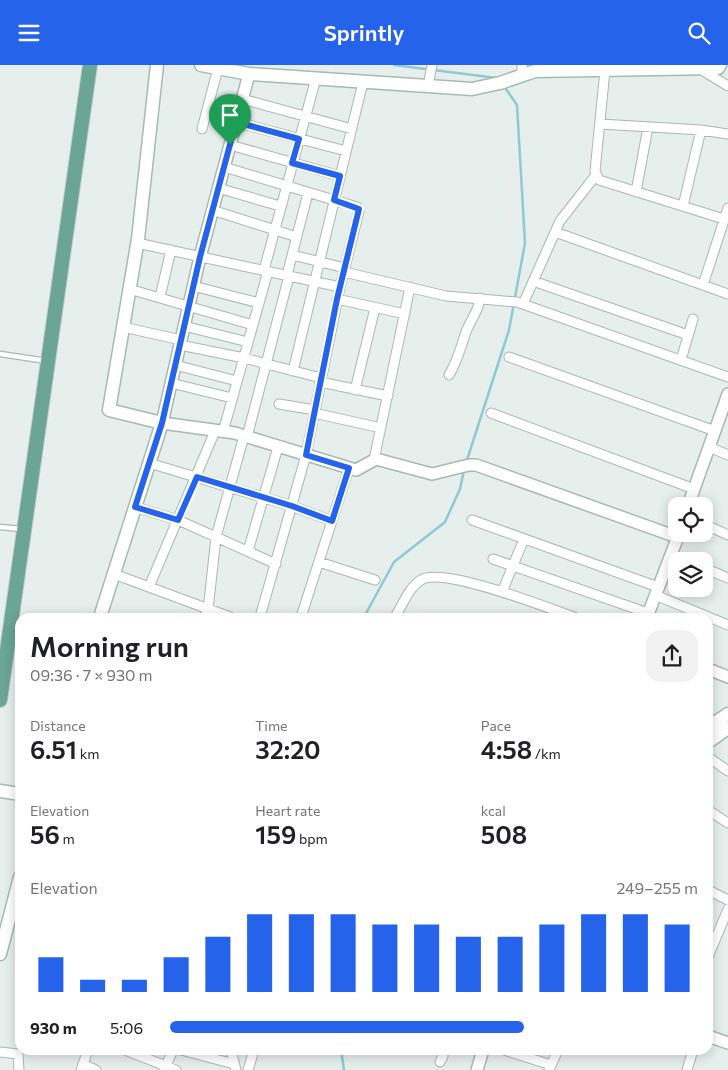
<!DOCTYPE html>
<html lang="en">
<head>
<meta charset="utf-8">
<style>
	:root { --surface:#fff; --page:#f2f2f2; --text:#202124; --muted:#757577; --accent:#2563eb }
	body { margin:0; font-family:Commissioner,sans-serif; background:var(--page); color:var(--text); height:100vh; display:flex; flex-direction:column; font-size:19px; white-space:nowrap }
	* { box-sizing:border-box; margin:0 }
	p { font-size:16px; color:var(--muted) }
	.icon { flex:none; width:28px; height:28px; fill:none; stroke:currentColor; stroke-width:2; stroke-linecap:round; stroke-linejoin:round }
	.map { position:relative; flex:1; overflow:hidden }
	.details { position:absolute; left:15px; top:548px; width:698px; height:442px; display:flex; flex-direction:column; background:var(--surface); border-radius:15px; box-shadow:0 2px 12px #0003 }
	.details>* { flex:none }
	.controls { position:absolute; left:668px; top:432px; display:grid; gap:10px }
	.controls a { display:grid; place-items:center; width:45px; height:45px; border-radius:10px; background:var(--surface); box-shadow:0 2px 12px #0003; font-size:25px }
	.pin { position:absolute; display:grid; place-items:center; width:42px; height:42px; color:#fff; margin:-51px -21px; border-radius:50% 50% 50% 0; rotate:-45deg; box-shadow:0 0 5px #0007 }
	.pin .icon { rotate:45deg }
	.round { display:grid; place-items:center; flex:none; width:52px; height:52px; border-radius:15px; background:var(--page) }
	.head { display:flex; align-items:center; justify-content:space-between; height:85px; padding:0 15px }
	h1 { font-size:28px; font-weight:600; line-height:38px }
	.metrics { display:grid; grid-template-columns:repeat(3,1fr); gap:8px; height:85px; padding:5px 15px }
	.metrics div { display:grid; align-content:center }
	.metrics b { font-size:25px; font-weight:600 }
	.metrics small { font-size:14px; font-weight:400 }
	.metrics p { font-size:14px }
	.chart { height:140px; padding:10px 15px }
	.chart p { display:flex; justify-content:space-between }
	.chart svg { width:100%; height:90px; margin-top:5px; stroke:var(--accent); stroke-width:6 }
	ul { padding:0 15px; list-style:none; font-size:16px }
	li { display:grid; grid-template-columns:80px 60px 1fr; align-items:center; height:38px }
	li i { height:12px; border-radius:6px; background:var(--accent) }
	header { display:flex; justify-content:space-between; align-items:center; height:65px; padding:0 15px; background:var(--accent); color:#fff; font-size:22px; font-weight:600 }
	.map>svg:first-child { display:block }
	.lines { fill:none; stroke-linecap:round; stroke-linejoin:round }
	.stream { stroke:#8ec9d4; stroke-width:2.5 }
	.service-casing { stroke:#a8b8b2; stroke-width:7 }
	.minor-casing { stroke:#a8b8b2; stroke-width:11 }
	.tertiary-casing { stroke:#a8b8b2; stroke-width:14 }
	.secondary-casing { stroke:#a4bbb3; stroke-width:15 }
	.primary-casing { stroke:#c2cac8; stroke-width:16 }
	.service { stroke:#fff; stroke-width:4.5 }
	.minor { stroke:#fff; stroke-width:9 }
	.tertiary { stroke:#fff; stroke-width:11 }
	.secondary { stroke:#fff; stroke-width:12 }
	.primary { stroke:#6aa596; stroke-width:14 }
	.route-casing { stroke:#fff; stroke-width:10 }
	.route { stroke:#2563eb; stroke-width:6 }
</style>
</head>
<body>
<header><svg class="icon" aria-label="menu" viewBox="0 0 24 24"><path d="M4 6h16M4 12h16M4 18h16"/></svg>Sprintly<svg class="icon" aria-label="search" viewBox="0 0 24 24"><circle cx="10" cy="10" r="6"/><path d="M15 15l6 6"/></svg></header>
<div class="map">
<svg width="728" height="1005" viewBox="0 0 728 1005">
	<rect width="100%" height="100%" fill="#e6efeb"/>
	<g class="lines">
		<path class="stream" d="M 394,0 L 497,13
			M 466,398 L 509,265 L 525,178 L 517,40 L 504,21
			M 364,552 L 394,497 L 445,457 L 460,424 L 464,405
			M 341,985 L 344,1005"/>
		<g class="service-casing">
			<path id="service" d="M 0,289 L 47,296
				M 0,462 L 21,464"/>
		</g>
		<g class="minor-casing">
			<path id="minor" d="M 522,0 L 522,10
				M 700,4 L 728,21
				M 605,5 L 595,106 L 599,115 L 724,154
				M 428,21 L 432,0
				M 242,34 L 352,64
				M 236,57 L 346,86
				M 600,59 L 701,65 L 728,69
				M 202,64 L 218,3
				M 230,80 L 340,111
				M 224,102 L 357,142 L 359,146 L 340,222
				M 218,123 L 280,141
				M 636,127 L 648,62
				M 683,141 L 701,65
				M 212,145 L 297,172
				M 555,167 L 728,229
				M 137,178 L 340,222 L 306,390 L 260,552
				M 292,190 L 345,203
				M 264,205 L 316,13
				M 344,207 L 446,231 L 517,237 L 728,312
				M 287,210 L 308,128
				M 533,216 L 688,270
				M 703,220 L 728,143
				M 193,221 L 259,238
				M 129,224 L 253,260
				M 160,232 L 171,185
				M 337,234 L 405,249
				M 523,239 L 560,156 L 596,110
				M 184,261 L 248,277
				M 123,262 L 181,275
				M 180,280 L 244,293 L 321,313
				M 509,292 L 715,366
				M 681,295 L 693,254
				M 175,300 L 237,316
				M 293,306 L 363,17
				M 449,310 C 457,297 460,285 465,270 C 469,256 479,247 480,233
				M 320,317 L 388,331
				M 171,318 L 232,333
				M 355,325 L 375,243
				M 279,339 L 315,345
				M 314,348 L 381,363
				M 491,348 L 694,424
				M 223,367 L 268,206
				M 247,372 L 289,211
				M 709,382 L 728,390
				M 374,395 L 410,222
				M 149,398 L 292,441 L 332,456
				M 135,442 L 178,455 L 276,499
				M 472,455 L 658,522
				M 704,459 L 728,470
				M 248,486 L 278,382
				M 671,489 L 688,496
				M 493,494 L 648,548
				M 319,497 L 375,515
				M 704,503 L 728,513
				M 114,509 L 230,552
				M 149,522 L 215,366
				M 502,527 L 524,474
				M 655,530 L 728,560
				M 204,552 L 208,545 L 216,472 L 244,371
				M 301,552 L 349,403
				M 395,552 C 402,541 409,522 421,515 C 442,501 548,543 574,552
				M 708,692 L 728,706
				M 708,745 L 728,758
				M 708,825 L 728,835
				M 708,892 L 728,844
				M 125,985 L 176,1005
				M 181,985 L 234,999
				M 231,985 L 236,1005
				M 504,985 L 551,1000
				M 0,987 L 18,989 L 19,1005
				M 440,997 L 443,991 L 441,985
				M 83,999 L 96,1005
				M 81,1005 L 88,985
				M 164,1005 L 173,985
				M 248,1005 L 254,985
				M 549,1005 L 558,985
				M 687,1005 L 693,985"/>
		</g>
		<g class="tertiary-casing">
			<path id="tertiary" d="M 249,9 L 200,192 L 162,358 L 235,368 L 356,405 L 376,394 L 432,409 L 469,400 L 476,400 L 677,472
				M 688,441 L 728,329
				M 647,552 L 679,469
				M 708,604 L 728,612
				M 708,971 L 728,978
				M 477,1005 L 483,985"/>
		</g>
		<g class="secondary-casing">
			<path id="secondary" d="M 201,0 L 249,9 L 472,24 L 500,18 L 535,6 L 718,3 L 720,0
				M 100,552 L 162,358 L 109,345 L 138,174 L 157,0
				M 708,662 L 728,649
				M 708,677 L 728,663
				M 0,726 L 20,729
				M 0,889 L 20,812"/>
		</g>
		<g class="primary-casing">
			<path id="primary" d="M 0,635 L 90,0"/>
		</g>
		<use href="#service" class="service"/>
		<use href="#minor" class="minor"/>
		<use href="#tertiary" class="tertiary"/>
		<use href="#secondary" class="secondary"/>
		<use href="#primary" class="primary"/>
	</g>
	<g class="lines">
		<g class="route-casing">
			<path id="route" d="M 236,57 L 299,74 L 292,98 L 340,111 L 334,135 L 359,144 L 337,234 L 306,390 L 349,403 L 332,456 L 292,441 L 197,412 L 178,455 L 135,442 L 162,358 L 200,192 Z"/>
		</g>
		<use href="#route" class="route"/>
	</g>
</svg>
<div class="controls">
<a><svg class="icon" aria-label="locate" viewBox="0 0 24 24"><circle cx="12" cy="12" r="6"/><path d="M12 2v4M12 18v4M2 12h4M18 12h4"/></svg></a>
<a><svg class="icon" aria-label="layers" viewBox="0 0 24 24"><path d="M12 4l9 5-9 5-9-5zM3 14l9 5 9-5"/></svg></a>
</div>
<div class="pin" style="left:230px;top:80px;background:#1e9e55"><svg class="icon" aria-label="arrive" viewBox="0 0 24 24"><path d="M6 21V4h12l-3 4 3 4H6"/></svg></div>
<section class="details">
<div class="head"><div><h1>Morning run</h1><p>09:36 · 7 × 930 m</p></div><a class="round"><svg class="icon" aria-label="share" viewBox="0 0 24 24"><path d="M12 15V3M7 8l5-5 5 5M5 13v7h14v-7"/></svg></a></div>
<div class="metrics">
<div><p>Distance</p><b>6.51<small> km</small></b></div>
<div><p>Time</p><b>32:20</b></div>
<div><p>Pace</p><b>4:58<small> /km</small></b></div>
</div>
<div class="metrics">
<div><p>Elevation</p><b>56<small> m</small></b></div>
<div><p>Heart rate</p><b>159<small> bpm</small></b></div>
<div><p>kcal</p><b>508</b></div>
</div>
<div class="chart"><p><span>Elevation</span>249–255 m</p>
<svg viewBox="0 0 160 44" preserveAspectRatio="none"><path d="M5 44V27M15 44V38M25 44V38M35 44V27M45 44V17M55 44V6M65 44V6M75 44V6M85 44V11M95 44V11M105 44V17M115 44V17M125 44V11M135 44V6M145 44V6M155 44V11"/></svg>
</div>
<ul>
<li><b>930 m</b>5:06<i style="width:67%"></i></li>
</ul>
</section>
</div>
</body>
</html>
